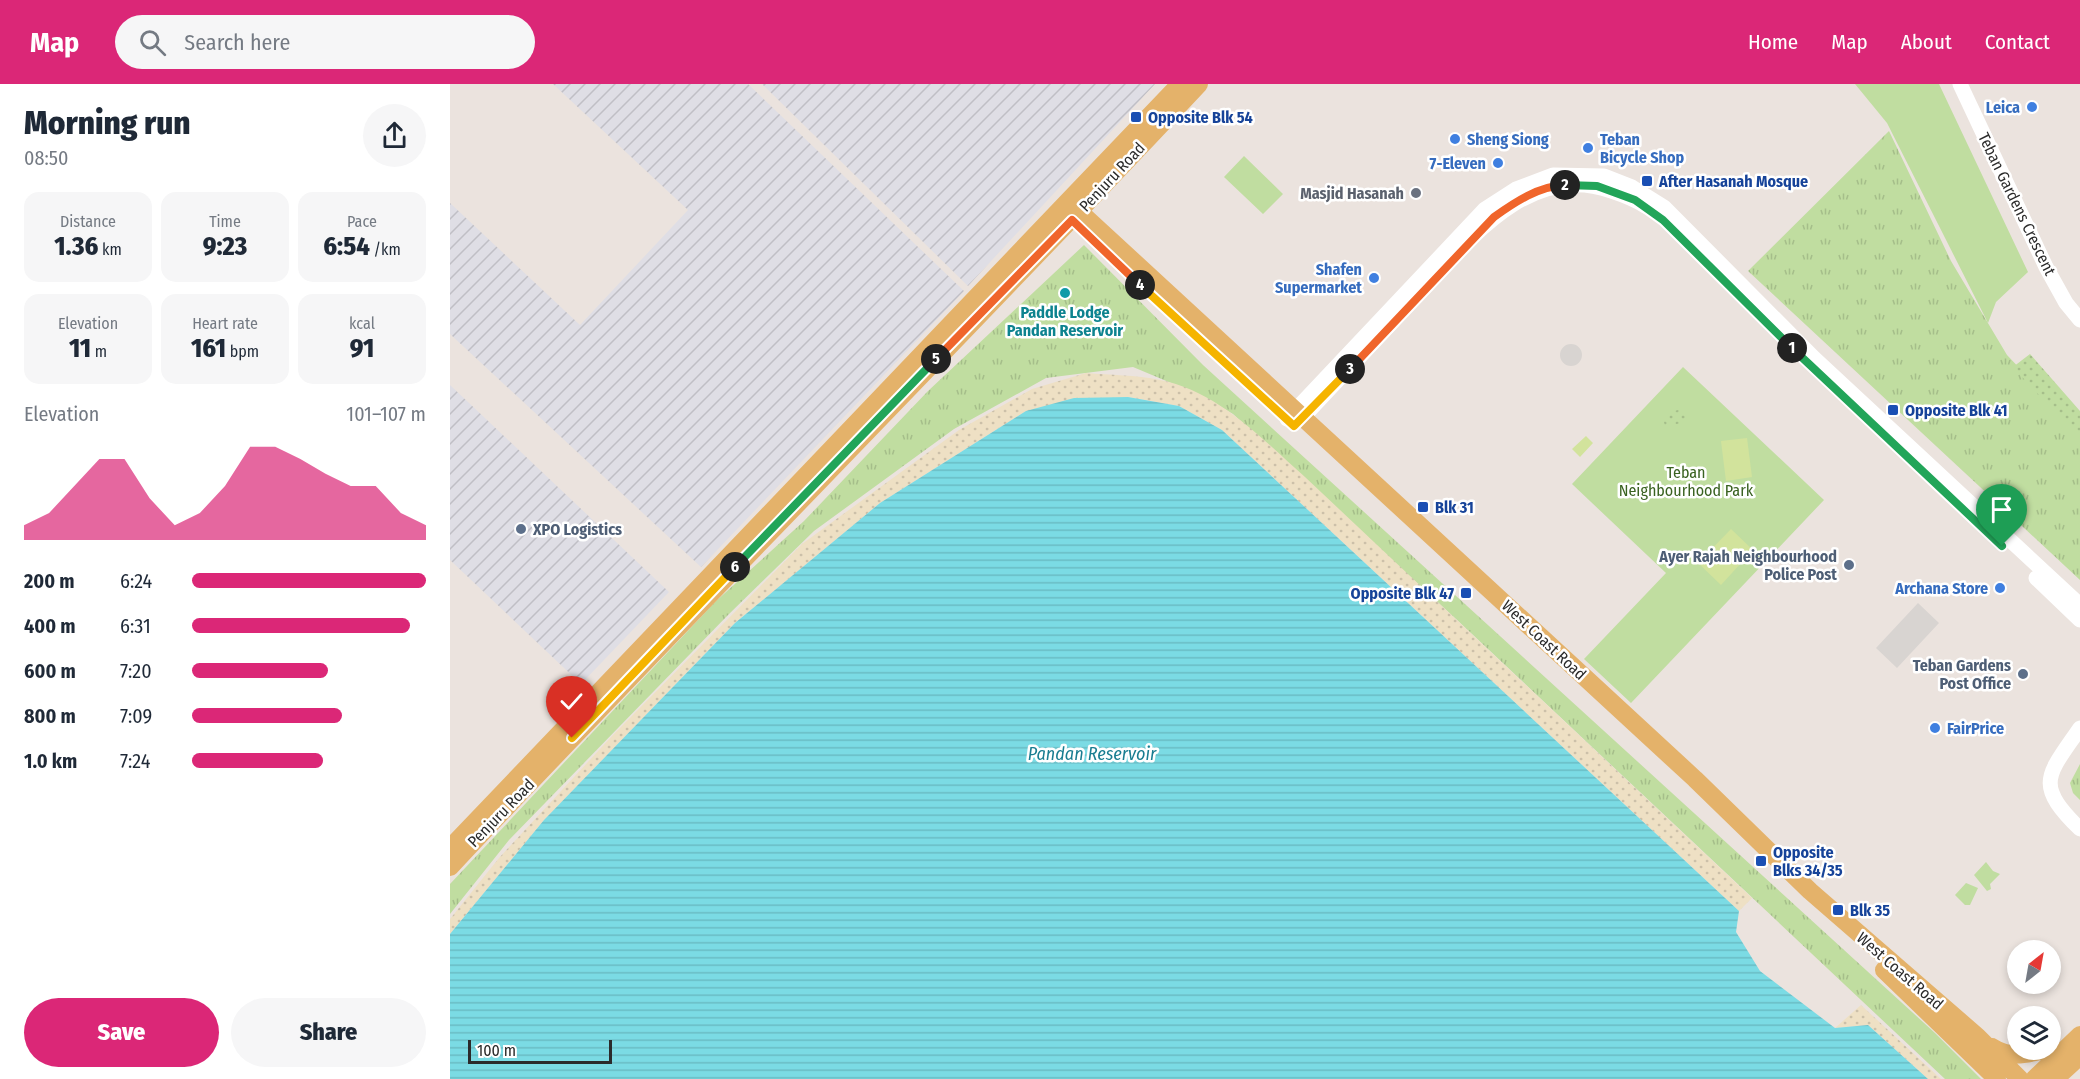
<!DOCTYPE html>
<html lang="en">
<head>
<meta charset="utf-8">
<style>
	:root { --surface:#fff; --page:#f6f6f7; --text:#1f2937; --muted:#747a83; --accent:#db2777 }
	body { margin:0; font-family:"Fira Sans Condensed",sans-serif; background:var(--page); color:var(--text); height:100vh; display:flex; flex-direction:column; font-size:22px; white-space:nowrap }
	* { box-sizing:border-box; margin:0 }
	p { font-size:20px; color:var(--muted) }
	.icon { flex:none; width:33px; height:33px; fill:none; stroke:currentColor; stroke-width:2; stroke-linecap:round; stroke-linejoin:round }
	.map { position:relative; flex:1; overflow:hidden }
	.drawer { display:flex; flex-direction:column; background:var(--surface); width:450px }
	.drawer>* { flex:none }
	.needle { width:39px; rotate:31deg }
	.tools { position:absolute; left:1557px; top:856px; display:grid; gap:12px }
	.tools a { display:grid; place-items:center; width:54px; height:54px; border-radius:50%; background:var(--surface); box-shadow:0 3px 9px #0003; font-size:30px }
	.scale { position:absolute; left:18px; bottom:15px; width:144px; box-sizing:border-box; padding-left:6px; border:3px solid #2b2b2b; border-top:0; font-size:16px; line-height:21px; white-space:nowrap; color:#2b2b2b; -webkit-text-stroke:4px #fff; paint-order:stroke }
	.pin { position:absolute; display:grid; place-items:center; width:51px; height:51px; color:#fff; margin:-62px -26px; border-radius:50% 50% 50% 0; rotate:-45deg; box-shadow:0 0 6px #0007 }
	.pin .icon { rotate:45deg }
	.km { position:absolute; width:30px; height:30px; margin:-15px; border-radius:50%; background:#222; color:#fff; font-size:16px; line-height:30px; text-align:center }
	.round { display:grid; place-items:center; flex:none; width:63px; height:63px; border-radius:32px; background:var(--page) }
	.head { display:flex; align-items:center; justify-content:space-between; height:102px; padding:0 24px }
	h1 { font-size:33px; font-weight:800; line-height:45px }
	.figures { display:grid; grid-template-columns:repeat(3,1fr); gap:9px; height:102px; padding:6px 24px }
	.figures div { display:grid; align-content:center; border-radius:15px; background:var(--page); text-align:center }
	.figures b { font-size:26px; font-weight:800 }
	.figures small { font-size:16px; font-weight:400 }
	.figures p { font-size:16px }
	.chart { height:168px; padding:12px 24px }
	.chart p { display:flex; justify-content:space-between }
	.chart svg { width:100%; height:108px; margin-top:6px; fill:var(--accent); opacity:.7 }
	.primary-button { display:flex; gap:12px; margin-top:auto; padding:12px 24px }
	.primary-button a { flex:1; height:69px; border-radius:36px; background:var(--accent); color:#fff; font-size:24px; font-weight:800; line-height:69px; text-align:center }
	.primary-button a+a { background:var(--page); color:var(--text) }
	ul { padding:0 24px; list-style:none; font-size:20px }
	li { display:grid; grid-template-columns:96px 72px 1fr; align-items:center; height:45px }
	li i { height:15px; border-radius:8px; background:var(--accent) }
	header { display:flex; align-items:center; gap:36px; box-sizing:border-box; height:84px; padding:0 30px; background:var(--accent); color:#fff }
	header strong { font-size:28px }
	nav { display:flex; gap:33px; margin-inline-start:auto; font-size:21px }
	.search { width:420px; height:54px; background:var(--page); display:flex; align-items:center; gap:15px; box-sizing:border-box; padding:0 21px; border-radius:33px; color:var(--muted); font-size:22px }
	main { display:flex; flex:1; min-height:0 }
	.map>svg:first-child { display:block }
	.industrial { fill:url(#industrial-furrows) }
	.grass { fill:url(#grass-tufts) }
	.sand { fill:url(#sand-dots) }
	.park { fill:#c0dda0 }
	.garden { fill:url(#garden-dots) }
	.pitch { fill:#d2e39c }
	.plaza { fill:#d8d4d1 }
	.water { fill:url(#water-rules) }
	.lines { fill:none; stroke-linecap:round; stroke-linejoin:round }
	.minor { stroke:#fff; stroke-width:15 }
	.major { stroke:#e4b26a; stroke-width:18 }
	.split-1-casing { stroke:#fff; stroke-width:12 }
	.split-2-casing { stroke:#fff; stroke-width:12 }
	.split-3-casing { stroke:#fff; stroke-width:12 }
	.split-4-casing { stroke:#fff; stroke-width:12 }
	.split-5-casing { stroke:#fff; stroke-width:12 }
	.split-6-casing { stroke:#fff; stroke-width:12 }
	.split-7-casing { stroke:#fff; stroke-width:12 }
	.split-1 { stroke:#22a559; stroke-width:8 }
	.split-2 { stroke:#22a559; stroke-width:8 }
	.split-3 { stroke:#f0652b; stroke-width:8 }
	.split-4 { stroke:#f5b400; stroke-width:8 }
	.split-5 { stroke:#f0652b; stroke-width:8 }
	.split-6 { stroke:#22a559; stroke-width:8 }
	.split-7 { stroke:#f5b400; stroke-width:8 }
	.shop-dot { fill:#3f7fe0; stroke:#fff; stroke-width:2 }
	.transit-dot { fill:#1a4fb4; stroke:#fff; stroke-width:2 }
	.worship-dot { fill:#6b7280; stroke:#fff; stroke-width:2 }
	.culture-dot { fill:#0f9aa8; stroke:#fff; stroke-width:2 }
	.service-dot { fill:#5c6f8a; stroke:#fff; stroke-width:2 }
	.labels { text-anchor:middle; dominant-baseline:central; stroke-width:5; stroke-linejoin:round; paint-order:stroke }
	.shop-label { font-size:16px; font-weight:bold; fill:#366cbe; stroke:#fff; text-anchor:end }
	.transit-label { font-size:16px; font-weight:bold; fill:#164399; stroke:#fff; text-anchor:start }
	.street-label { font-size:16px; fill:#2b2b2b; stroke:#fff }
	.worship-label { font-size:16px; font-weight:bold; fill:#5b616d; stroke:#fff; text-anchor:end }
	.culture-label { font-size:16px; font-weight:bold; fill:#0d838f; stroke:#fff }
	.park-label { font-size:16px; fill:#3a6221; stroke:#fff }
	.service-label { font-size:16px; font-weight:bold; fill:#4e5e75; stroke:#fff; text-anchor:end }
	.water-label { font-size:18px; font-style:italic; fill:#197d91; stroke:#fff }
</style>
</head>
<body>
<header>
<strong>Map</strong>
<div class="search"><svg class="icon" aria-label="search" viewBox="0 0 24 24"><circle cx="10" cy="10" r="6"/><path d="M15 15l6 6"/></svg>Search here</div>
<nav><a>Home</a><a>Map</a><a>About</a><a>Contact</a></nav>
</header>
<main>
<section class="drawer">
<div class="head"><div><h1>Morning run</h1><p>08:50</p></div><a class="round"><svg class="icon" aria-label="share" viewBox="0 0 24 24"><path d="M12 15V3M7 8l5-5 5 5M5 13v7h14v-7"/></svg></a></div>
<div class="figures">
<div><p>Distance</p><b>1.36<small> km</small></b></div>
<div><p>Time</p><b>9:23</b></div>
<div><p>Pace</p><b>6:54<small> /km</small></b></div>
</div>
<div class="figures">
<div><p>Elevation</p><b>11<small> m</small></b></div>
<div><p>Heart rate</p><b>161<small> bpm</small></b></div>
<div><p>kcal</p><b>91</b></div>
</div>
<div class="chart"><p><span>Elevation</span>101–107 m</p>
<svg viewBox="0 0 160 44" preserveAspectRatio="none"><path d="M0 44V38L10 33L20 22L30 11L40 11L50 27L60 38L70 33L80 22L90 6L100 6L110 11L120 17L130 22L140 22L150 33L160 38V44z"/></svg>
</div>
<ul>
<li><b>200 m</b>6:24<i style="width:100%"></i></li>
<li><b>400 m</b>6:31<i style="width:93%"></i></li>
<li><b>600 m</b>7:20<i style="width:58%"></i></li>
<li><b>800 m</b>7:09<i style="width:64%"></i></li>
<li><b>1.0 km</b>7:24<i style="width:56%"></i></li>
</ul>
<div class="primary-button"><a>Save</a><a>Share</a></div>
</section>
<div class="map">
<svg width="1630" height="995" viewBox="0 0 1630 995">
	<defs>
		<pattern id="industrial-furrows" width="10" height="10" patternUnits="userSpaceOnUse" patternTransform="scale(1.5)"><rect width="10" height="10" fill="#dfdee5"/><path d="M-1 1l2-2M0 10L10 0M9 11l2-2" fill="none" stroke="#c0bfc5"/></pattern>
		<pattern id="grass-tufts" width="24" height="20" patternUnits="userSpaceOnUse" patternTransform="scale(1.5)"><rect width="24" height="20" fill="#c0dda0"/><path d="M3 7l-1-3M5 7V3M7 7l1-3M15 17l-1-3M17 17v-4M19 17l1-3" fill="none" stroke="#a5be8a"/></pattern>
		<pattern id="sand-dots" width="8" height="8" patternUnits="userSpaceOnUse" patternTransform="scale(1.5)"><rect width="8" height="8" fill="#eee0c4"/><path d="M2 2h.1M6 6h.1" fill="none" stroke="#ccc0a9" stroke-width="1.8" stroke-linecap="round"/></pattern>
		<pattern id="garden-dots" width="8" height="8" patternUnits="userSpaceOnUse" patternTransform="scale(1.5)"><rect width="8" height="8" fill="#c0dda0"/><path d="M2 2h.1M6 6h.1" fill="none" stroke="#a5be8a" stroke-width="1.8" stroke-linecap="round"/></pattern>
		<pattern id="water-rules" width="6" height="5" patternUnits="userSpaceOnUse" patternTransform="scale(1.5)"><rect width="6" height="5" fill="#7bdbe4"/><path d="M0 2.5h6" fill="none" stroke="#6abcc4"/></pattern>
	</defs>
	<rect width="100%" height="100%" fill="#ebe3de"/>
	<path class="industrial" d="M 103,0 L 298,0 L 514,207 L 251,483 L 0,250 L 0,119 L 130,241 L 238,126 Z
		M 312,0 L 705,0 L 518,202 Z
		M 0,301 L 219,508 L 131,600 L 0,476 Z"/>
	<path class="grass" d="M 1439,47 L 1501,177 L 1557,271 L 1630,348 L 1630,496 L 1298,187 Z
		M 634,161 L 753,281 L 1485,949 L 1531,995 L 1495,995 L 1006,535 L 783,330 L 752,312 L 683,283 L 596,294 L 504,345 L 364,447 L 278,531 L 59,756 L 0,830 L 0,800 L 265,518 L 354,437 L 478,307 Z
		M 1630,680 L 1630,716 L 1623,709 L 1620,699 Z"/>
	<path class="sand" d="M 636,289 C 660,291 686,291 710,296 C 768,307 813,356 855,393 L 1302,814 L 1289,827 L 772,346 L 729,322 L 678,313 L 576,327 L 430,419 L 285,539 L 94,736 L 0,850 L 0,835 L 49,774 L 162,652 L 352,460 L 509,346 L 582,305 Z
		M 1411,921 L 1491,995 L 1478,995 L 1418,941 L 1385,944 Z"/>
	<path class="park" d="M 1405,0 L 1489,0 L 1578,188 L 1546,218 L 1538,239 L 1437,39 Z
		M 794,72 L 833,110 L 813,130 L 774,93 Z
		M 1233,283 L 1374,416 L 1181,619 L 1134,575 L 1216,489 L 1122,400 Z
		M 1536,778 L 1543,787 L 1550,790 L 1540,800 L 1541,805 L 1537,807 L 1524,791 Z
		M 1516,799 L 1528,804 L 1520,821 L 1515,821 L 1505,811 Z"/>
	<path class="garden" d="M 1580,270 L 1630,327 L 1630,349 L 1627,352 L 1563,283 Z
		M 1236,324 L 1238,338 L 1215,342 L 1212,330 Z"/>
	<path class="pitch" d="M 1136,352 L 1143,359 L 1130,373 L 1122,365 Z
		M 1297,354 L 1302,393 L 1276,397 L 1271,357 Z
		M 1281,445 L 1303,466 L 1271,501 L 1248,479 Z"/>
	<path class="plaza" d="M1110 271a11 11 0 1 1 22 0a11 11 0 1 1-22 0Z
		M 1468,519 L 1489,539 L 1447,584 L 1426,564 Z"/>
	<path class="water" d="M 678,313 L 729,322 L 772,346 L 1289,827 L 1286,848 L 1310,887 L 1385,944 L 1418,941 L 1478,995 L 0,995 L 0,850 L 94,736 L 285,539 L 430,419 L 576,327 L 624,314 Z"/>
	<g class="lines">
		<path class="minor" d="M 1510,0 L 1596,183 L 1616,219 L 1630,236
			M 974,204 C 1022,153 1081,78 1161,107 C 1173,111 1184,115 1195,122
			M 855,331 L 943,237
			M 837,335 L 1035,125 L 1066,105 L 1103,91 L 1154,92 L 1182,103 L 1214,123 L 1364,274 L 1630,521
			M 1586,494 L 1630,536
			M 1630,644 C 1597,692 1584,700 1630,745"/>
		<path class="major" d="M 618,117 L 1245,695 L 1360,807 L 1528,953 L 1570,995
			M 0,764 L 730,0
			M 0,783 C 247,520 502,264 749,0
			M 1434,886 L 1547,995
			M 1542,963 C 1559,974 1574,971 1594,966
			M 1584,995 L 1630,951
			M 1605,995 L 1630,972"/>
	</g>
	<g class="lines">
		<g class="split-1-casing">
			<path id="split-1" d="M 1342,264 L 1552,462"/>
		</g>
		<g class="split-2-casing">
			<path id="split-2" d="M 1115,101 L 1147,102 L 1185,116 L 1213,136 L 1342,264"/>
		</g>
		<g class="split-3-casing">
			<path id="split-3" d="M 900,285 L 1044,133 C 1065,118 1089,102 1115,101"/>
		</g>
		<g class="split-4-casing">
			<path id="split-4" d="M 690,201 L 844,342 L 900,285"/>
		</g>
		<g class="split-5-casing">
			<path id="split-5" d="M 486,275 L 622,136 L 690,201"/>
		</g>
		<g class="split-6-casing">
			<path id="split-6" d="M 285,483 L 486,275"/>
		</g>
		<g class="split-7-casing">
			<path id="split-7" d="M 122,654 L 285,483"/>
		</g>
		<use href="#split-1" class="split-1"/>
		<use href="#split-2" class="split-2"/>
		<use href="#split-3" class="split-3"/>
		<use href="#split-4" class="split-4"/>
		<use href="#split-5" class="split-5"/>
		<use href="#split-6" class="split-6"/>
		<use href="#split-7" class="split-7"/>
	</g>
	<g class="shop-dot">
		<circle cx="1582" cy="23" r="6"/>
		<circle cx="1005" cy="55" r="6"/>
		<circle cx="1138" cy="64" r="6"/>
		<circle cx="1048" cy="79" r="6"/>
		<circle cx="924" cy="194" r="6"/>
		<circle cx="1550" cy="504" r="6"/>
		<circle cx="1485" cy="644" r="6"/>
	</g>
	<g class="transit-dot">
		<rect x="680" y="27" width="12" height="12" rx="3"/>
		<rect x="1191" y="91" width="12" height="12" rx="3"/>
		<rect x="1437" y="320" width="12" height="12" rx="3"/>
		<rect x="967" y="417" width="12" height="12" rx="3"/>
		<rect x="1010" y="503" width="12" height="12" rx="3"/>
		<rect x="1305" y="771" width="12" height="12" rx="3"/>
		<rect x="1382" y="820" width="12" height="12" rx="3"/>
	</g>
	<circle class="worship-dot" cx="966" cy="109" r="6"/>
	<circle class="culture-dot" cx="615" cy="209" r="6"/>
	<g class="service-dot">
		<circle cx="71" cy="445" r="6"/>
		<circle cx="1399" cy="481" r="6"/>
		<circle cx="1573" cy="590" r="6"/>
	</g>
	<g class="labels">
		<g class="shop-label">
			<text x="1570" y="23">Leica</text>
			<text x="1017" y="55" text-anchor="start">Sheng Siong</text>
			<text x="1150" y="55" text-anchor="start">Teban<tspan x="1150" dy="18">Bicycle Shop</tspan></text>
			<text x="1036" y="79">7-Eleven</text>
			<text x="912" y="185">Shafen<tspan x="912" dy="18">Supermarket</tspan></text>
			<text x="1538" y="504">Archana Store</text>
			<text x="1497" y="644" text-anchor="start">FairPrice</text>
		</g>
		<g class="transit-label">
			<text x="698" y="33">Opposite Blk 54</text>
			<text x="1209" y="97">After Hasanah Mosque</text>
			<text x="1455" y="326">Opposite Blk 41</text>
			<text x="985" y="423">Blk 31</text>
			<text x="1004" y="509" text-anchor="end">Opposite Blk 47</text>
			<text x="1323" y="768">Opposite<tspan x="1323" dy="18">Blks 34/35</tspan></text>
			<text x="1400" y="826">Blk 35</text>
		</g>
		<g class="street-label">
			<text transform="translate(662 93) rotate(-47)">Penjuru Road</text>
			<text transform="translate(1567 120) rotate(64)">Teban Gardens Crescent</text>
			<text transform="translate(1094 556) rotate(43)">West Coast Road</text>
			<text transform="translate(51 729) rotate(-46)">Penjuru Road</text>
			<text transform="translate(1450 887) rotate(41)">West Coast Road</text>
		</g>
		<g class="worship-label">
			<text x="954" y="109">Masjid Hasanah</text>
		</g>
		<g class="culture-label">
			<text x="615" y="228">Paddle Lodge<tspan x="615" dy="18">Pandan Reservoir</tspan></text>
		</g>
		<g class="park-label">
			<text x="1236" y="388">Teban<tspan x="1236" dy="18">Neighbourhood Park</tspan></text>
		</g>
		<g class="service-label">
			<text x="83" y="445" text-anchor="start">XPO Logistics</text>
			<text x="1387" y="472">Ayer Rajah Neighbourhood<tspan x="1387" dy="18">Police Post</tspan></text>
			<text x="1561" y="581">Teban Gardens<tspan x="1561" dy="18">Post Office</tspan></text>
		</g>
		<g class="water-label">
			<text x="642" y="670">Pandan Reservoir</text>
		</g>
	</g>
</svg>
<div class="tools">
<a><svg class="needle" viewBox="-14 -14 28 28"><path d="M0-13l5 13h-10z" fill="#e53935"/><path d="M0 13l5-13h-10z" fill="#747a83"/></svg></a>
<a><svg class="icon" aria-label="layers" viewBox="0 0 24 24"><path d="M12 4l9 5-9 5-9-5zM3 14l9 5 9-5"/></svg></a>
</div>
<div class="scale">100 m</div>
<div class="pin" style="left:1552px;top:462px;background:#1e9e55"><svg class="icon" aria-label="arrive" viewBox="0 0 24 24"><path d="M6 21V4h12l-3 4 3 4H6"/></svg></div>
<div class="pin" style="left:122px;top:654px;background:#d93025"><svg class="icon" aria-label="check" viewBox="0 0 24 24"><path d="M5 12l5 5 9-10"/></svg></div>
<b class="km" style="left:1342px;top:264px">1</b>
<b class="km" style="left:1115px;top:101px">2</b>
<b class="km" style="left:900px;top:285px">3</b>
<b class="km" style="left:690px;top:201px">4</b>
<b class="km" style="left:486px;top:275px">5</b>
<b class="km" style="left:285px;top:483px">6</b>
</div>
</main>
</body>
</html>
